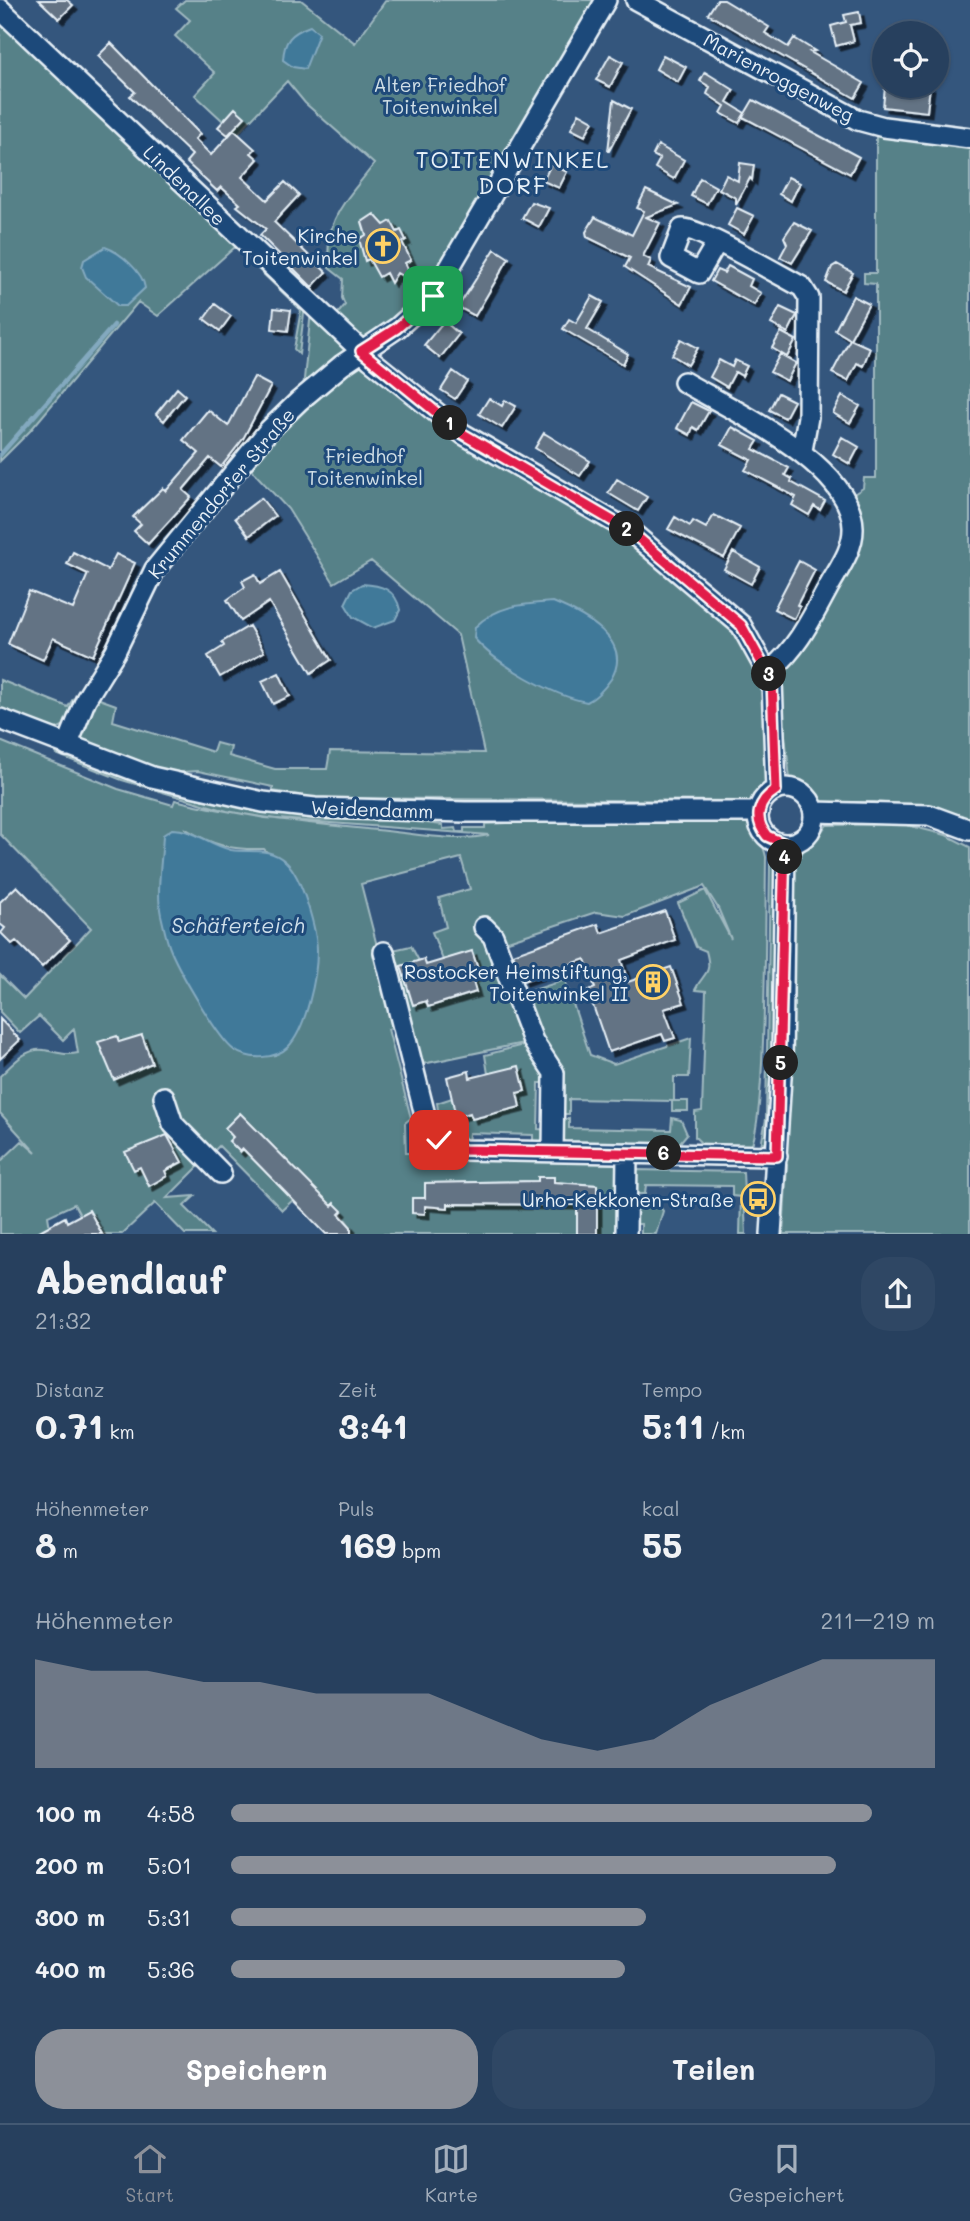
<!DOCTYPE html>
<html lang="de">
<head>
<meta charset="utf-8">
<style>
	:root { --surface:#27405e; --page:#2f4764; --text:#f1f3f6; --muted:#a4afbc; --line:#435973; --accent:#8c9099 }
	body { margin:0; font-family:Mali,sans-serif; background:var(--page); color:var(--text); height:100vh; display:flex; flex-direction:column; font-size:26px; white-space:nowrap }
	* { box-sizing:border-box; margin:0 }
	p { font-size:23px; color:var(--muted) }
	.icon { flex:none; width:38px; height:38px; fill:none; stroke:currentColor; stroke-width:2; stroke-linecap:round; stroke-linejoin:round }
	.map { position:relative; height:1234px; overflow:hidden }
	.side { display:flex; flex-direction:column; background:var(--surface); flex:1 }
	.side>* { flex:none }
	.controls { position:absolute; left:872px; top:21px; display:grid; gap:14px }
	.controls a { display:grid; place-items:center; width:77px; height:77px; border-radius:50%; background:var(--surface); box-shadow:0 2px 5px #0004,0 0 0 2px var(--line); font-size:35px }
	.pin { position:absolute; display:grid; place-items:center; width:60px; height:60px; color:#fff; margin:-30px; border-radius:14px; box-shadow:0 4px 10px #0006 }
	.km { position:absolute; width:35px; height:35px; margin:-18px; border-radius:50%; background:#222; color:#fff; font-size:19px; line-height:35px; text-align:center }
	.round { display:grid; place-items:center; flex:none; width:74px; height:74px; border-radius:28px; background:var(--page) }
	.head { display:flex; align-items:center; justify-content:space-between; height:119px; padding:0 35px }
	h1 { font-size:38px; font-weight:800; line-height:52px }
	.figures { display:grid; grid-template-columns:repeat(3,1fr); gap:10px; height:119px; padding:7px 35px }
	.figures div { display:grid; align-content:center }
	.figures b { font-size:35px; font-weight:800 }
	.figures small { font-size:19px; font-weight:400 }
	.figures p { font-size:19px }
	.chart { height:196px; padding:14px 35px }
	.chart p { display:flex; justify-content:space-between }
	.chart svg { width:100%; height:126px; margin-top:7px; fill:var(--accent); opacity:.7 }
	.button { display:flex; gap:14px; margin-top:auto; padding:14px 35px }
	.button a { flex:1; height:80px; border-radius:28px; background:var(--accent); color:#fff; font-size:28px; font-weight:800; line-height:80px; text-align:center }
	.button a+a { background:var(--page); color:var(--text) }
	ul { padding:0 35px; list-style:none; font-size:23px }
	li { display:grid; grid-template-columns:112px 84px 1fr; align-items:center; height:52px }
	li i { height:18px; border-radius:9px; background:var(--accent) }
	.tabs { display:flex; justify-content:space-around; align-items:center; height:98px; border-top:2px solid var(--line); background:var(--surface); font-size:19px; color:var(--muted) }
	.tabs a { display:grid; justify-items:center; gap:4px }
	.tabs .on { color:var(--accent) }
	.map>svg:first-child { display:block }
	.green { fill:#578188; stroke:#a0b9c0; stroke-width:2; fill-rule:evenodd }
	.water { fill:#407999; stroke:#83a9bf; stroke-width:2 }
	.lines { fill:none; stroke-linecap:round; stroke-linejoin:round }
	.stream { stroke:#83a9bf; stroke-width:4.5 }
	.building { fill:#647384; stroke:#e8f1f8; stroke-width:2; filter:url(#shadow) }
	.minor-casing { stroke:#e8f1f8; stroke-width:24 }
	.minor { stroke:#1f4a7a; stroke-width:19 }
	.route-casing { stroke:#fff; stroke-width:14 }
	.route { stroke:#e11d48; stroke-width:9 }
	.labels { text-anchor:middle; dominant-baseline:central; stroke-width:6; stroke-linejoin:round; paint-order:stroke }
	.street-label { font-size:19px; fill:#e8f1f8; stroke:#1f4a7a }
	.park-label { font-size:19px; fill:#d2e0e7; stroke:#1f4a7a }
	.poi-label { font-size:19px; fill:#e8f1f8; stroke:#1f4a7a; text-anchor:end }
	.water-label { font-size:21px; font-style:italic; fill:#cfdfea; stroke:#1f4a7a }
	.quarter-label { font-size:23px; letter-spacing:2px; fill:#e8f1f8; stroke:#1f4a7a }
</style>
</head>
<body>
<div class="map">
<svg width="970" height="1234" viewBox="0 0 970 1234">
	<defs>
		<filter id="shadow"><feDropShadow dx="4.5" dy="4.5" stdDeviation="0" flood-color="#0009"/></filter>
	</defs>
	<rect width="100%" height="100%" fill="#34567d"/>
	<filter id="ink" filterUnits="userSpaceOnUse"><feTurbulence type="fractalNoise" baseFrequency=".0143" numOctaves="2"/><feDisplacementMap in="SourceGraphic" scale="14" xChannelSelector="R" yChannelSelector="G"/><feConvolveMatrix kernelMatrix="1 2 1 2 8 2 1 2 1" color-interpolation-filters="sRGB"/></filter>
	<g filter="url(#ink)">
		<path class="green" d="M 185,0 L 301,0 L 355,43 L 386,0 L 606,0 L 447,276 L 361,351 L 329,324 L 345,305 L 342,298 L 343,279 L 329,268 C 324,217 345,203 374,164 L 305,103 L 287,81 L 237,134 L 195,95 L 215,73 L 175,36 L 190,20 L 176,8 Z
			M 0,17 L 305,305 L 299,354 L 294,349 L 301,310 L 235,247 L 158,316 L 138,302 L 30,431 L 0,461 Z
			M 876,125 L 970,138 L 970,822 L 915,806 L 874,802 L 816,802 L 790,779 L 779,683 L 772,669 L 850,548 L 846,499 L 863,488 L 864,478 L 876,478 L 876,284 L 864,283 L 864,273 L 876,273 Z
			M 311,311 L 345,345 C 346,363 316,378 303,389 Z
			M 360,362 L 463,434 L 588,505 L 741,625 L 767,669 L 768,779 L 753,801 L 315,798 L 273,791 L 273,787 L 198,771 L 167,773 L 82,742 L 80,734 L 94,697 L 116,705 L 113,721 L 213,752 L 216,743 L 231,747 L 229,756 L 275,769 L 327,769 L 330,751 L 484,753 L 458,635 L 371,561 L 334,583 L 288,509 L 246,464 L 294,411 Z
			M 0,680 L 68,707 L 73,699 L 75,704 L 65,725 L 52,731 L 0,709 Z
			M 0,741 L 118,789 L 173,805 L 175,800 C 242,817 308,823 377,830 C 412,833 454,843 489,835 L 265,818 L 227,811 L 122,780 L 56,754 L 58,749 L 370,817 L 443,825 L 443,829 L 456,828 L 457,832 L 464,832 L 464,828 L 485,828 L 485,824 L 550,821 L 751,822 C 756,829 764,847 766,857 C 765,901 767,1125 750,1148 L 705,1147 L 695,1137 L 695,1112 L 702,1111 L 706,991 L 695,990 C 703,972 713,976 706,951 L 696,947 L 678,903 L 705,890 L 731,939 L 718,908 L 704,886 L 625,916 L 596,912 L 505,942 L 515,996 L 565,980 L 590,1055 L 614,1064 L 691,1038 L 689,1077 L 674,1077 L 674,1101 L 688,1101 L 688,1111 L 672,1111 L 672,1101 L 569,1099 L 569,1114 L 554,1114 L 554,1073 L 533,1041 L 413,1066 L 402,1025 L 388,1029 L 411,1118 L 405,1123 L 406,1153 L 627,1153 L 626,1234 L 597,1234 L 597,1185 L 554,1182 L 553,1177 L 538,1177 L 538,1181 L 426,1183 L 425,1208 L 447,1208 L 448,1204 L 577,1205 L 577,1234 L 351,1234 L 351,1227 L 334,1203 L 331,1206 L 233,1137 L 229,1141 L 243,1149 L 293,1200 L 282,1210 L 219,1146 L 167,1198 L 195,1196 L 184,1206 L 212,1234 L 185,1234 L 155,1203 L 122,1234 L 102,1234 L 89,1210 L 80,1215 L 74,1204 L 48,1216 L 51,1234 L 0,1234 L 0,1162 L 22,1141 L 36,1153 L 0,1113 L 0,1076 C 12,1065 26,1047 44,1050 C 57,1052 65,1056 78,1053 L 74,1029 L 63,1040 L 39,1016 L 20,1033 L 0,1012 L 0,975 L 24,999 L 91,928 L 0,834 ZM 186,829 C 215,846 230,850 264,849 L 301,888 L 317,952 L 275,1055 L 255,1057 L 234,1050 ZM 461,858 L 470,889 L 439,898 L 446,927 L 432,932 L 443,960 L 472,952 L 480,975 L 472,978 L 476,992 L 428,1007 L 426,1001 L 413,1005 L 401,967 L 419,961 L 411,946 L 384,952 L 377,946 L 361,884 Z
			M 903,824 L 946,835 L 970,847 L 970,1234 L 783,1234 L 787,1165 L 782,1164 L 794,871 L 803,851 L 827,825 Z
			M 770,863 L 779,863 L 776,1067 L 769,1140 L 761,1146 L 766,1119 Z
			M 527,1044 L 551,1083 L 539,1083 L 538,1129 L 550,1130 L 545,1142 L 533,1145 L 533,1135 L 469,1133 L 468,1144 L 465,1143 L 439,1117 L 437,1103 L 452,1098 L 456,1116 L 470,1113 L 472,1118 L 488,1074 L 485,1055 Z
			M 569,1118 L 569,1128 L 671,1130 L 672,1118 L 681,1120 L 687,1134 L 677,1146 L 567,1143 L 563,1139 L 562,1121 Z
			M 635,1170 L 743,1172 L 746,1234 L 740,1234 L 741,1197 L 732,1196 L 732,1186 L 646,1185 L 645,1194 L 635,1194 Z
			M 657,1203 L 663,1211 L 656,1234 L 641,1234 L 641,1224 L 633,1224 L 634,1210 L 642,1204 Z"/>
		<path class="water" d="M 310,26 L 319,33 L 305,69 L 293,67 L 283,60 C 284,40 291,33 310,26 Z
			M 105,247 C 120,252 143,272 145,288 L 126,306 L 118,306 L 86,277 L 82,267 L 84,260 Z
			M 362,584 C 381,585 396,589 400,610 L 395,620 L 373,628 L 353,617 L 345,604 L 352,590 Z
			M 553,602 C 582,614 635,640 611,679 C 604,689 597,697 587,702 C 554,696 495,664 474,638 L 475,627 C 497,605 524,604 553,602 Z
			M 172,829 C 194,829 209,845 231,850 C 252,853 268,846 286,862 C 302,876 317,931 317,951 C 317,977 306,1029 288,1047 C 275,1060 248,1060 234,1050 C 218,1039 179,970 171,951 C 166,940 164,927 161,915 C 156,891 162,860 163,835 Z"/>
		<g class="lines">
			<path class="stream" d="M 0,455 L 114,325"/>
		</g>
		<path class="building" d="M 39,0 L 67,0 L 73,5 L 59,19 Z
			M 717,0 L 724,0 L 769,27 L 765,33 L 788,47 L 794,38 L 815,51 L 810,52 L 864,83 L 855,98 L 708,14 Z
			M 859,12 L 861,23 L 850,25 L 854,41 L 836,46 L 831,26 L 846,22 L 844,15 Z
			M 111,43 L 200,134 L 195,139 L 211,155 L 234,130 L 255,149 L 251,153 L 258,159 L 242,177 L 267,200 L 285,182 L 299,195 L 274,222 L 326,272 L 312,287 L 260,235 L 266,229 L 237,206 L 240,204 L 221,187 L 217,191 L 186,162 L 192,155 L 130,96 L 135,92 L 98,56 Z
			M 610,55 L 623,62 L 610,87 L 596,80 Z
			M 663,55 L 686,67 L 678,82 L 656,69 Z
			M 705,72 L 734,90 L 727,102 L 745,113 L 739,123 L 721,113 L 725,106 L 707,94 L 710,87 L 700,81 Z
			M 904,86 L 930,86 L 927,112 L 883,107 L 885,87 L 904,89 Z
			M 614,100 L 631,109 L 609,151 L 608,151 Z
			M 753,100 L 859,157 L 850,174 L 743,117 Z
			M 235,108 L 245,117 L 228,135 L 218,127 Z
			M 579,113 L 593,121 L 585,136 L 571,129 Z
			M 658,145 L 684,160 L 674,179 L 655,168 L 660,159 L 653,155 Z
			M 740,163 L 754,165 L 752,180 L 750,178 L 736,205 L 736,198 L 719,189 L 726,175 L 738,181 Z
			M 551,164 L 567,172 L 559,188 L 543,181 Z
			M 788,177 L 800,183 L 791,201 L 779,194 Z
			M 700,178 L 716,187 L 707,204 L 691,196 Z
			M 646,190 L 678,205 L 646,217 L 660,223 L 643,256 L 651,260 L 648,267 L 691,287 L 682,304 L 625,267 L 630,258 L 587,237 L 586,232 L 595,217 L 632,235 L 644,211 L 637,208 Z
			M 531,202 L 549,208 L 539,227 L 522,218 Z
			M 737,208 L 754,216 L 744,234 L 728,225 Z
			M 374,214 L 384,225 L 391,221 L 397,232 L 401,230 L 406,240 L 402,242 L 411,260 L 405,263 L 415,283 L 397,273 L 391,283 L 386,273 L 379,277 L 369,259 L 365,261 L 359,239 L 366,235 L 362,222 Z
			M 794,222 L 812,231 L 792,263 L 780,257 L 787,244 L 784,237 Z
			M 495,249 L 509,258 L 475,316 L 458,307 Z
			M 837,264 L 853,273 L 843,291 L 826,282 L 832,267 Z
			M 728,266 L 752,279 L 749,286 L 761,293 L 754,305 L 711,281 L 717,270 L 724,273 Z
			M 592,296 L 603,302 L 587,329 L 628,354 L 623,364 L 563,329 L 569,319 L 576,323 Z
			M 853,296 L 869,304 L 850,339 L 835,330 Z
			M 215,304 L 231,316 L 220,331 L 204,319 Z
			M 780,307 L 797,315 L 788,333 L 771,324 Z
			M 274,308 L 291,310 L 288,331 L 272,329 Z
			M 444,321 L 459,334 L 440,358 L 424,345 Z
			M 781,332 L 796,340 L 787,357 L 772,348 Z
			M 681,339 L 698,348 L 688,365 L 672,355 Z
			M 850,339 L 870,348 L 863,366 L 857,363 L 848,381 L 832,373 Z
			M 780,354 L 796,363 L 787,381 L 770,372 Z
			M 719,360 L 732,367 L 735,360 L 747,366 L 742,376 L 735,372 L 727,387 L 710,377 Z
			M 453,371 L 467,381 L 455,399 L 441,390 Z
			M 254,377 L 271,386 L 243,439 L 221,467 L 210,458 L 183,490 L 191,497 L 148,544 L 134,531 L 141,524 L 133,517 L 163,488 L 166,491 L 199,453 L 183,440 L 208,410 L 228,426 Z
			M 177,388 L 185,395 L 164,421 L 156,414 Z
			M 778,393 L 794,401 L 785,418 L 769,410 Z
			M 842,396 L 860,406 L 850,423 L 833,413 Z
			M 489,398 L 502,406 L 505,400 L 516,406 L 502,428 L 479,414 Z
			M 691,402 L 709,411 L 698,430 L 693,427 L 690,435 L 677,428 Z
			M 732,427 L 758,441 L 753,449 L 789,468 L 785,475 L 792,479 L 791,482 L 825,501 L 820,510 L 814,506 L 809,515 L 792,505 L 796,497 L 745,470 L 751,460 L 722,445 Z
			M 544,433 L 590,461 L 580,476 L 535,448 Z
			M 842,437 L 859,447 L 850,464 L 833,454 Z
			M 617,479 L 647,497 L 638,511 L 608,493 Z
			M 261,498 L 275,516 L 249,536 L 235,518 Z
			M 714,515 L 740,528 L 724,558 L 668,529 L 675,517 L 690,526 L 693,521 L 706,528 Z
			M 73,552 L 108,570 L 116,554 L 135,563 L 93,656 L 53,638 L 43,660 L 8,644 L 29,591 L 73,609 L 88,574 L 67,564 Z
			M 733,552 L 760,567 L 751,584 L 724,569 Z
			M 799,561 L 815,570 L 797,605 L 800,607 L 794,619 L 774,609 Z
			M 280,572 L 331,660 L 311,673 L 269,602 L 241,621 L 227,600 L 245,587 L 242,581 L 255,574 L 260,584 Z
			M 249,626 L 264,652 L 220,677 L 208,656 L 224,646 L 222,642 Z
			M 279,673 L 290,696 L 273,704 L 262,681 Z
			M 17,886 L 70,940 L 42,967 L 16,941 L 12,944 L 1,933 L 5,928 L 0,924 L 0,902 Z
			M 665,911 L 675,940 L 621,960 L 628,982 L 671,967 L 684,1003 L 664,1009 L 675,1038 L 665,1041 L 662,1034 L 609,1052 L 588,991 L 595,988 L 585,959 L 523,981 L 513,954 L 598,924 L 601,933 Z
			M 472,951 L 480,975 L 472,978 L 476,992 L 428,1007 L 426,1001 L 413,1005 L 401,966 L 424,959 L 426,965 Z
			M 0,1019 L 20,1040 L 0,1059 Z
			M 142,1035 L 152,1063 L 114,1080 L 98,1042 L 117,1036 L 119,1042 Z
			M 519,1066 L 525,1091 L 517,1093 L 520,1107 L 472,1119 L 470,1113 L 456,1117 L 447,1077 L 469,1071 L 470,1078 Z
			M 240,1113 L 332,1206 L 334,1203 L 342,1211 L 339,1214 L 351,1227 L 351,1234 L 326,1234 L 243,1149 L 240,1152 L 229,1141 L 233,1137 L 225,1128 Z
			M 167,1135 L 182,1162 L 165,1171 L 167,1176 L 149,1186 L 140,1167 L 134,1170 L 125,1152 Z
			M 538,1177 L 554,1177 L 554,1182 L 597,1185 L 597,1234 L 577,1234 L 577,1205 L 448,1204 L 448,1208 L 425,1206 L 425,1214 L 412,1213 L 412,1198 L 425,1198 L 425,1183 L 538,1181 Z
			M 89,1210 L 102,1234 L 34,1234 L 65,1217 L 67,1222 Z"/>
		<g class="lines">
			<g class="minor-casing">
				<path id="minor" d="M 636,0 L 858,120 L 884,127 L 970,138
					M 0,9 L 371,360 L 463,434 L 630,531 L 741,625 L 772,681 L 776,790
					M 717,242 L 699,273 L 671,258 L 682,229 C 696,226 783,277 802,287 L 809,298 L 808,417 L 802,450
					M 684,382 C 732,410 851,464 853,527 C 854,550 837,571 827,590 C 811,619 798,647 772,669 L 767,669
					M 0,719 L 152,777 L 263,802 L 315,808 L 465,812 L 759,812
					M 67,746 L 86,699 L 115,652 L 155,569 L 269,430 L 299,401 L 342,365 L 397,328 L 433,296 L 606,0
					M758 816a28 28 0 1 1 56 0a28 28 0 1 1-56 0Z
					M 814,812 L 929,815 L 970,830
					M 484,927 L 493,936 L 533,1041 L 554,1073 L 553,1151
					M 384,952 L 427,1123 L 439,1140 L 464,1150 L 777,1156
					M 164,1097 L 173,1124 L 221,1173
					M 626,1234 L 627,1153
					M 771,1234 L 782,1062 L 785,844"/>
			</g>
			<use href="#minor" class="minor"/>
		</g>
	</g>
	<g class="lines" filter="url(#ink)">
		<g class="route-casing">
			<path id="route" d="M 433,296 L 397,328 L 361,351 L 463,434 L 630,531 L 741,625 L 772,681 L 776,790 C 758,801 753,819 767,836 L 785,844 L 777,1156 L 464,1150 L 439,1140"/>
		</g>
		<use href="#route" class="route"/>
	</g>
	<defs>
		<g id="church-ring" transform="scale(1.75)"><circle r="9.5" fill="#1f4a7a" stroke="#ffd166" stroke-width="1.5"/><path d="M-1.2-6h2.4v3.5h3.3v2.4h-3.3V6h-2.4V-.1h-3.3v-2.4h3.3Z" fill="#ffd166"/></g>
		<g id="building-ring" transform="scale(1.75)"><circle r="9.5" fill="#1f4a7a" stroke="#ffd166" stroke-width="1.5"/><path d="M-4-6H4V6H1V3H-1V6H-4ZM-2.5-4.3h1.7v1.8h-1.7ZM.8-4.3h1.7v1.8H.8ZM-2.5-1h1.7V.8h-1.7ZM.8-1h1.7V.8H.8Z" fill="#ffd166"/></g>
		<g id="bus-ring" transform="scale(1.75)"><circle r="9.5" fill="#1f4a7a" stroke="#ffd166" stroke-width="1.5"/><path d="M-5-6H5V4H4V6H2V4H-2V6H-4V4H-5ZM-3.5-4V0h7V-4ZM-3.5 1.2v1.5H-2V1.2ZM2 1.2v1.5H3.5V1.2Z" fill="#ffd166"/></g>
	</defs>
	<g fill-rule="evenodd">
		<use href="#church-ring" x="383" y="246"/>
		<use href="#building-ring" x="653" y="982"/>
		<use href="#bus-ring" x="758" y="1199"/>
	</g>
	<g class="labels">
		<g class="street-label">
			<text transform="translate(779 77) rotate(28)">Marienroggenweg</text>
			<text transform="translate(185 185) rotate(44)">Lindenallee</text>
			<text transform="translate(221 493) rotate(-50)">Krummendorfer Straße</text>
			<text transform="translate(372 809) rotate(2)">Weidendamm</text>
		</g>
		<g class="park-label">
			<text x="440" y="84">Alter Friedhof<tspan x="440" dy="22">Toitenwinkel</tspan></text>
			<text x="365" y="455">Friedhof<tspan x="365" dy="22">Toitenwinkel</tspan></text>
		</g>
		<g class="poi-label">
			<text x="358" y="235">Kirche<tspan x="358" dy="22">Toitenwinkel</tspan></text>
			<text x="628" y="971">Rostocker Heimstiftung,<tspan x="628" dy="22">Toitenwinkel II</tspan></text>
			<text x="734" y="1199">Urho-Kekkonen-Straße</text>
		</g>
		<g class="water-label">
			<text x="238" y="924">Schäferteich</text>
		</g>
		<g class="quarter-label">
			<text x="513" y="159">TOITENWINKEL<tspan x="513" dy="26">DORF</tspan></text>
		</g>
	</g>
</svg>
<div class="controls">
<a><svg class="icon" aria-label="locate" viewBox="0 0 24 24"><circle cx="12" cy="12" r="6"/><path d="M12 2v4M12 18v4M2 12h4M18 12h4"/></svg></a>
</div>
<div class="pin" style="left:433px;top:296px;background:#1e9e55"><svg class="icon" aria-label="arrive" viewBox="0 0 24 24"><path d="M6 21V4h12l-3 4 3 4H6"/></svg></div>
<div class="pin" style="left:439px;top:1140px;background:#d93025"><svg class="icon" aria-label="check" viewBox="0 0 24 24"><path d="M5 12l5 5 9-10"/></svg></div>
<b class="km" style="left:450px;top:423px">1</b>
<b class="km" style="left:627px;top:529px">2</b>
<b class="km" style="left:769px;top:674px">3</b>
<b class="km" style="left:785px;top:857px">4</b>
<b class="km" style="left:781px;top:1063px">5</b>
<b class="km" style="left:664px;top:1153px">6</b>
</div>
<section class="side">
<div class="head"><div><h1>Abendlauf</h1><p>21:32</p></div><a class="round"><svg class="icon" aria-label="share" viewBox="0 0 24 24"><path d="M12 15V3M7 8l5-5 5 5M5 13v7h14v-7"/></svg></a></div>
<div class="figures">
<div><p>Distanz</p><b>0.71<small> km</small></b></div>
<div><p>Zeit</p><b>3:41</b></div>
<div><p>Tempo</p><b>5:11<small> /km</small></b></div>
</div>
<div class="figures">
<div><p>Höhenmeter</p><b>8<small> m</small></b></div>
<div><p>Puls</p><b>169<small> bpm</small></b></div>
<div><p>kcal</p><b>55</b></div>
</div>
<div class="chart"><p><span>Höhenmeter</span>211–219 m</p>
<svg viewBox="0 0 160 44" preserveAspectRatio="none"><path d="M0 44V6L10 10L20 10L30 14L40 14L50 18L60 18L70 18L80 26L90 34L100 38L110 34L120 22L130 14L140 6L150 6L160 6V44z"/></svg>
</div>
<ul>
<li><b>100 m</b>4:58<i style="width:91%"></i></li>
<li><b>200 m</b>5:01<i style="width:86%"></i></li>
<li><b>300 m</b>5:31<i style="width:59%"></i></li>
<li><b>400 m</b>5:36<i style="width:56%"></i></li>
</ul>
<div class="button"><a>Speichern</a><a>Teilen</a></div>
</section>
<nav class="tabs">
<a class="on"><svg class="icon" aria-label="home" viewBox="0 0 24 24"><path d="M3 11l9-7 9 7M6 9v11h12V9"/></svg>Start</a>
<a><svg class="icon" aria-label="map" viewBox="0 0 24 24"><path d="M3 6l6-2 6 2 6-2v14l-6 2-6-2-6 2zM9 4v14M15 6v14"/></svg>Karte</a>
<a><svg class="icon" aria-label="saved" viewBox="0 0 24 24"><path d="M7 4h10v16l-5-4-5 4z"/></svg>Gespeichert</a>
</nav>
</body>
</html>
